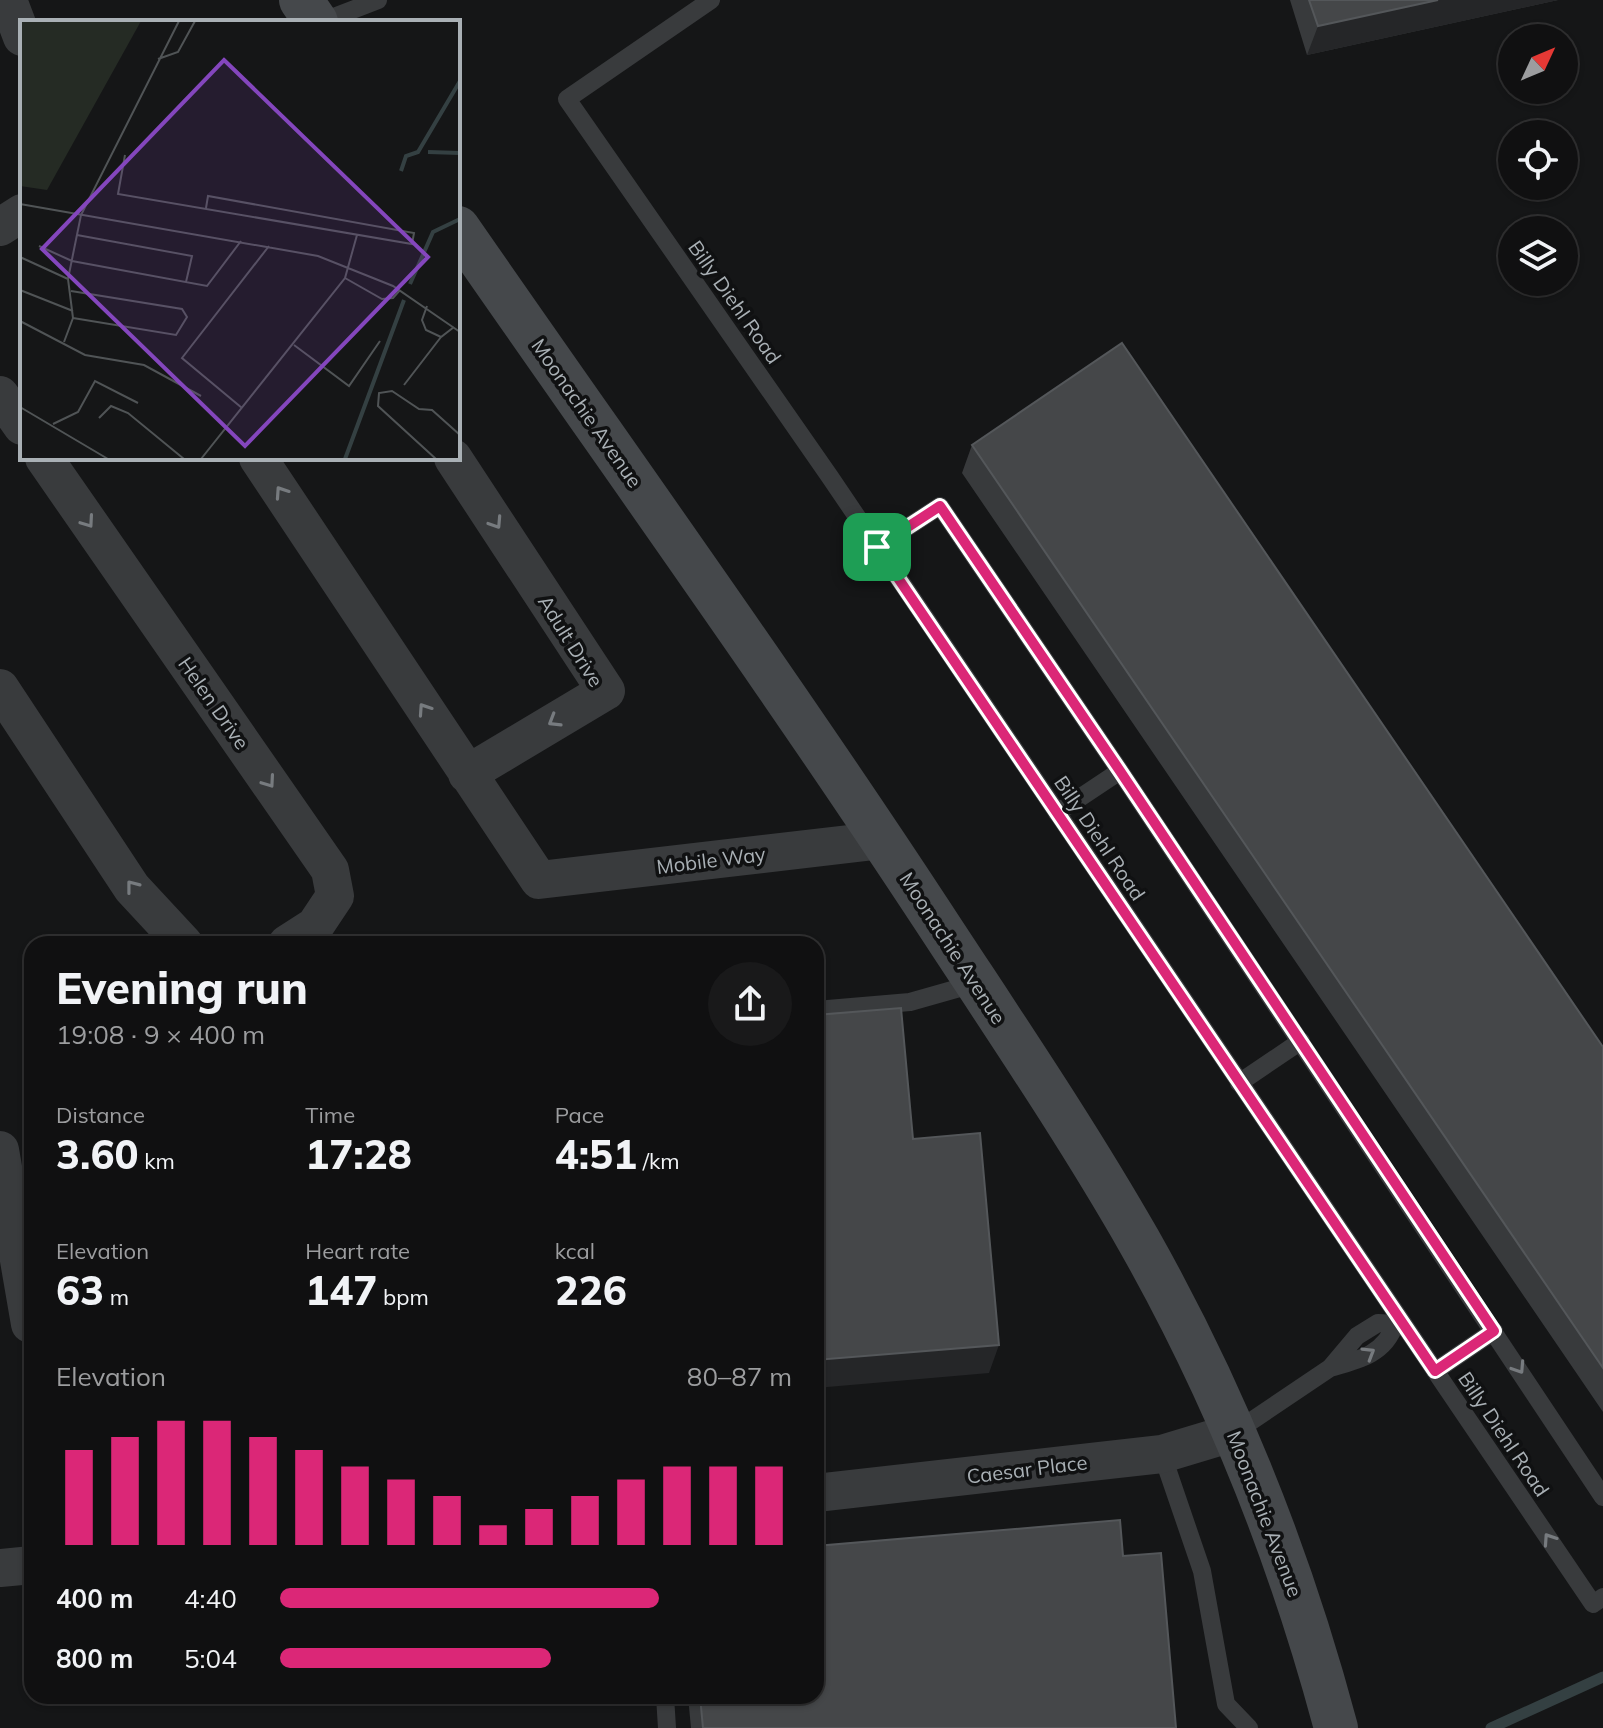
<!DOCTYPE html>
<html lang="en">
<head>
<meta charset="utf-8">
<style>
	:root { --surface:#101011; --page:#19191a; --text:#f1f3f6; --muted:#9c9d9f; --line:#303031; --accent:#db2777 }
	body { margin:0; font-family:Mulish,sans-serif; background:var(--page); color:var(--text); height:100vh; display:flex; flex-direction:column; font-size:30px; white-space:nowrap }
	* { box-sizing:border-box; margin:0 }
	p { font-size:26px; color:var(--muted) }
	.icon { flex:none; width:44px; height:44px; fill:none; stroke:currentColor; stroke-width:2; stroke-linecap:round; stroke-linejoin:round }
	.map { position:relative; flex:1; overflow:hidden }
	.side { position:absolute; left:24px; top:936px; width:800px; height:768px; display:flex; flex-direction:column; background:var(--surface); border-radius:24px; box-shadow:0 2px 6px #0004,0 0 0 2px var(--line) }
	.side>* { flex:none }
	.needle { width:52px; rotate:46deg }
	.fabs { position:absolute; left:1498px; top:24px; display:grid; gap:16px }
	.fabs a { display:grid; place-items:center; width:80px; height:80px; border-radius:50%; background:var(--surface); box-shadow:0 2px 6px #0004,0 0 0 2px var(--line); font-size:40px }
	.pin { position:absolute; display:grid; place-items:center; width:68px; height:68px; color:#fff; margin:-34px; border-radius:16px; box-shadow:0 4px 12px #0006 }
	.round { display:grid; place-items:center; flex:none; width:84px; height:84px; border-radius:42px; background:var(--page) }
	.head { display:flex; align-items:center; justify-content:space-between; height:136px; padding:0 32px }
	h1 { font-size:44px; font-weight:800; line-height:60px }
	.stats { display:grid; grid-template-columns:repeat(3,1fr); gap:12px; height:136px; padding:8px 32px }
	.stats div { display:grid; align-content:center }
	.stats b { font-size:40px; font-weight:800 }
	.stats small { font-size:22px; font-weight:400 }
	.stats p { font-size:22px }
	.chart { height:224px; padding:16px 32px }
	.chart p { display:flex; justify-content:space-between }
	.chart svg { width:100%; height:144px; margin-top:8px; stroke:var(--accent); stroke-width:6 }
	ul { padding:0 32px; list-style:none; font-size:26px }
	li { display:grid; grid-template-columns:128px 96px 1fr; align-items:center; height:60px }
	li i { height:20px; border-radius:10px; background:var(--accent) }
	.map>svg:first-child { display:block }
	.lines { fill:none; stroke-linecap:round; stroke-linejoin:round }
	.stream { stroke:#344042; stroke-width:11 }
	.service { stroke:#393b3d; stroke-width:18 }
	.minor { stroke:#393b3d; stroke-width:38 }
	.secondary { stroke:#45484b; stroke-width:44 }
	.wall { fill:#383a3c }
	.shaded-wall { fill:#252628 }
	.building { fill:#454749; stroke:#54575a; stroke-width:2 }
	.oneway { stroke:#777b7f }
	.route-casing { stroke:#fff; stroke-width:16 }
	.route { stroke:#db2777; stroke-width:10 }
	.labels { text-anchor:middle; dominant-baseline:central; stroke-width:7; stroke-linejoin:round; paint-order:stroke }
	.street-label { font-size:20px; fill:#a9b0b5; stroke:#101112 }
	.inset-river { fill:none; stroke:#344042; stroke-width:4 }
	.inset-road { fill:none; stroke:#505456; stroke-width:2 }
	.view { fill:#8446bd; fill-opacity:0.15; stroke:#8446bd; stroke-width:4 }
	.inset-edge { fill:none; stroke:#a9b0b5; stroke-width:4 }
</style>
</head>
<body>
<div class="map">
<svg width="1603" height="1728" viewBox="0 0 1603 1728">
	<rect width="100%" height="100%" fill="#151617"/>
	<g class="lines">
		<path class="stream" d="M 1491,1728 L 1603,1677"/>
		<path class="service" d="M 711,0 L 567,99 L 830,477 L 1593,1604 L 1603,1597
			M 321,22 L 378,0
			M 877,547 L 940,506 L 1120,771 L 1603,1497
			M 1057,813 L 1120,771
			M 816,1010 L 910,1002 L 977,983
			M 1239,1083 L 1301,1041
			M 1330,1368 C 1359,1360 1385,1354 1395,1324
			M 1435,1371 L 1494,1331
			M 1235,1432 L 1330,1368 L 1357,1336 L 1378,1323 L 1395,1324 L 1400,1321
			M 1162,1454 L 1202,1571 L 1226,1704 L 1249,1728
			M 665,1696 L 667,1728"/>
		<path class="minor" d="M 8,0 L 22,37
			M 0,227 L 22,213
			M 0,395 L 22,426
			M 44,458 L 330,870 L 335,896 L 315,926 L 287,944
			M 258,458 L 539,880 L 883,840
			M 453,458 L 606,691 L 467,774
			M 0,688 L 132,888 L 184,944
			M 0,1150 L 30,1324
			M 816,1493 L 1162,1454 L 1235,1432
			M 0,1568 L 32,1565"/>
		<path class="secondary" d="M 301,0 L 316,22
			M 458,228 C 616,456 779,682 932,915 C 1002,1022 1075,1129 1139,1241 C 1225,1393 1291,1559 1336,1728"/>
	</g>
	<path class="wall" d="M 1290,0 L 1558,0 L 1307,55 Z
		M 972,445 L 1603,1047 L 1603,1412 L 962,473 Z
		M 1123,1556 L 1176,1728 L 691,1728 L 688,1696 L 816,1696 Z"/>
	<path class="shaded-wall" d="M 1438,0 L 1558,0 L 1307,55 L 1318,26 Z
		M 999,1345 L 989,1373 L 816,1388 L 816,1360 Z"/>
	<path class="building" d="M 1309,0 L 1438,0 L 1318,26 Z
		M 1122,343 L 1603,1047 L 1603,1368 L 972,445 Z
		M 901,1008 L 913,1139 L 980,1133 L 999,1345 L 816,1360 L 816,1015 Z
		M 1120,1520 L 1123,1556 L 1161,1553 L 1176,1728 L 703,1728 L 700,1696 L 816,1696 L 816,1546 Z"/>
	<defs><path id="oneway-chevron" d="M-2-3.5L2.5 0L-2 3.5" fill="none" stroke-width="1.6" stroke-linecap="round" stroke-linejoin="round" transform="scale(2)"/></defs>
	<g class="oneway">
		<use href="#oneway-chevron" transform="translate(281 492) rotate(-124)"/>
		<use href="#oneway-chevron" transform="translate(88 522) rotate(55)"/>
		<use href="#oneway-chevron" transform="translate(496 523) rotate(57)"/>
		<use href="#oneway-chevron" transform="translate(424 709) rotate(-124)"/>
		<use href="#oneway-chevron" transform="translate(554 721) rotate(149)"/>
		<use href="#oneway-chevron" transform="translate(269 782) rotate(55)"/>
		<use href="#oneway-chevron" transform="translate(132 886) rotate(-128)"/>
		<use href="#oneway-chevron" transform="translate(1369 1353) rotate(-31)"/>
		<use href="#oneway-chevron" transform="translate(1519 1368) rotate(57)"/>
		<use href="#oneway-chevron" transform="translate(1549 1539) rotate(-124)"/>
	</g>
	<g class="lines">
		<g class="route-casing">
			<path id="route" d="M 940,506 L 1120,771 L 1494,1331 L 1435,1371 L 877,547 Z"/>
		</g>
		<use href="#route" class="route"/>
	</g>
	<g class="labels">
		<g class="street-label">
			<text transform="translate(735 302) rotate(55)">Billy Diehl Road</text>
			<text transform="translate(587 413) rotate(55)">Moonachie Avenue</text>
			<text transform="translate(571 641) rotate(58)">Adult Drive</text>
			<text transform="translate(214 703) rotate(55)">Helen Drive</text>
			<text transform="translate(1100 838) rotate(56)">Billy Diehl Road</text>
			<text transform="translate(711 860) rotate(-7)">Mobile Way</text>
			<text transform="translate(953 948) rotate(57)">Moonachie Avenue</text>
			<text transform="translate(1504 1434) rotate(56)">Billy Diehl Road</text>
			<text transform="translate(1027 1469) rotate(-7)">Caesar Place</text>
			<text transform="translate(1265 1514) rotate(69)">Moonachie Avenue</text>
		</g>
	</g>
	<g transform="translate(20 20)">
		<rect width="440" height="440" fill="#151617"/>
		<path d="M 0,1 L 121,1 L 27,170 L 0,166 Z" fill="#252b24"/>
		<path class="inset-river" d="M 408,132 L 440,133M 381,151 L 386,136 L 398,132 L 440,61M 390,264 L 413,212 L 440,199M 325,439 L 384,280"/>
		<path class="inset-road" d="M 138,39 L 158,32 L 175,1M 105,135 L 98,174 L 392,224 L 394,213 L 188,176 L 186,188M 0,184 L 298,236 L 373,266 L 440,312M 57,215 L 172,236 L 166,262M 19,226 L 52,241 L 187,266 L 221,221M 0,237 L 48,259M 325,258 L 362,279 L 373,278 L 380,270M 0,270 L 53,291M 51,271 L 162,289 L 167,297 L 156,315 L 53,298M 407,286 L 402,300 L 406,310 L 421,317 L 434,307M 0,301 L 65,335 L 124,345 L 181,376M 44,322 L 53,298 L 48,259 L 61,195 L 159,1M 274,325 L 329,366 L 360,321M 384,365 L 421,317M 0,387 L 88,439M 222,388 L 162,338 L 249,226M 79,398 L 91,386 L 108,393 L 164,439M 33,404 L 58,392 L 75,361 L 118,383M 181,439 L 325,258 L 337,215M 416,439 L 358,386 L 359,373 L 372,371 L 399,389 L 412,390 L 440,415"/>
		<path class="view" d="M 204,40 L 408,237 L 225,426 L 22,229 Z"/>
		<rect width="440" height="440" class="inset-edge"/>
	</g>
</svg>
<div class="fabs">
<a><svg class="needle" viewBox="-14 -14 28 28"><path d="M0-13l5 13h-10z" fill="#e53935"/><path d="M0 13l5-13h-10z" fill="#9c9d9f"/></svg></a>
<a><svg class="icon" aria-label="locate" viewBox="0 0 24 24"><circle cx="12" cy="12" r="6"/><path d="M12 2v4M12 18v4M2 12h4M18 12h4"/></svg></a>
<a><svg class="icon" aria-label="layers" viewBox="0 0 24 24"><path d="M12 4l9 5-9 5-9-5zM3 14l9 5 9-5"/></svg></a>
</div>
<div class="pin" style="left:877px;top:547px;background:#1e9e55"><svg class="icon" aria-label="arrive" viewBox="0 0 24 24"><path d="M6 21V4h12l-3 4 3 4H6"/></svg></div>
<section class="side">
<div class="head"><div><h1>Evening run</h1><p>19:08 · 9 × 400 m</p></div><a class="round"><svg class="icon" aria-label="share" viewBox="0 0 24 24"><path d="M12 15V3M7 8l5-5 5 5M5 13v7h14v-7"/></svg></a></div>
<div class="stats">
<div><p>Distance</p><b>3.60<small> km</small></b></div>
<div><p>Time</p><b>17:28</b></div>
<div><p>Pace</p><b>4:51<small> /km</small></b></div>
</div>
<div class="stats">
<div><p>Elevation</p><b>63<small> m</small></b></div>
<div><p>Heart rate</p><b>147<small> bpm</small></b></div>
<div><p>kcal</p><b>226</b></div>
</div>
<div class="chart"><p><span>Elevation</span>80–87 m</p>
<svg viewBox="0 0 160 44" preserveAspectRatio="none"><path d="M5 44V15M15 44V11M25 44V6M35 44V6M45 44V11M55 44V15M65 44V20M75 44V24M85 44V29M95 44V38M105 44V33M115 44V29M125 44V24M135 44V20M145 44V20M155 44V20"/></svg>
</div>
<ul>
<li><b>400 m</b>4:40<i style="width:74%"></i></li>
<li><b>800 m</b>5:04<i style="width:53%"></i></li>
</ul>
</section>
</div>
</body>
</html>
